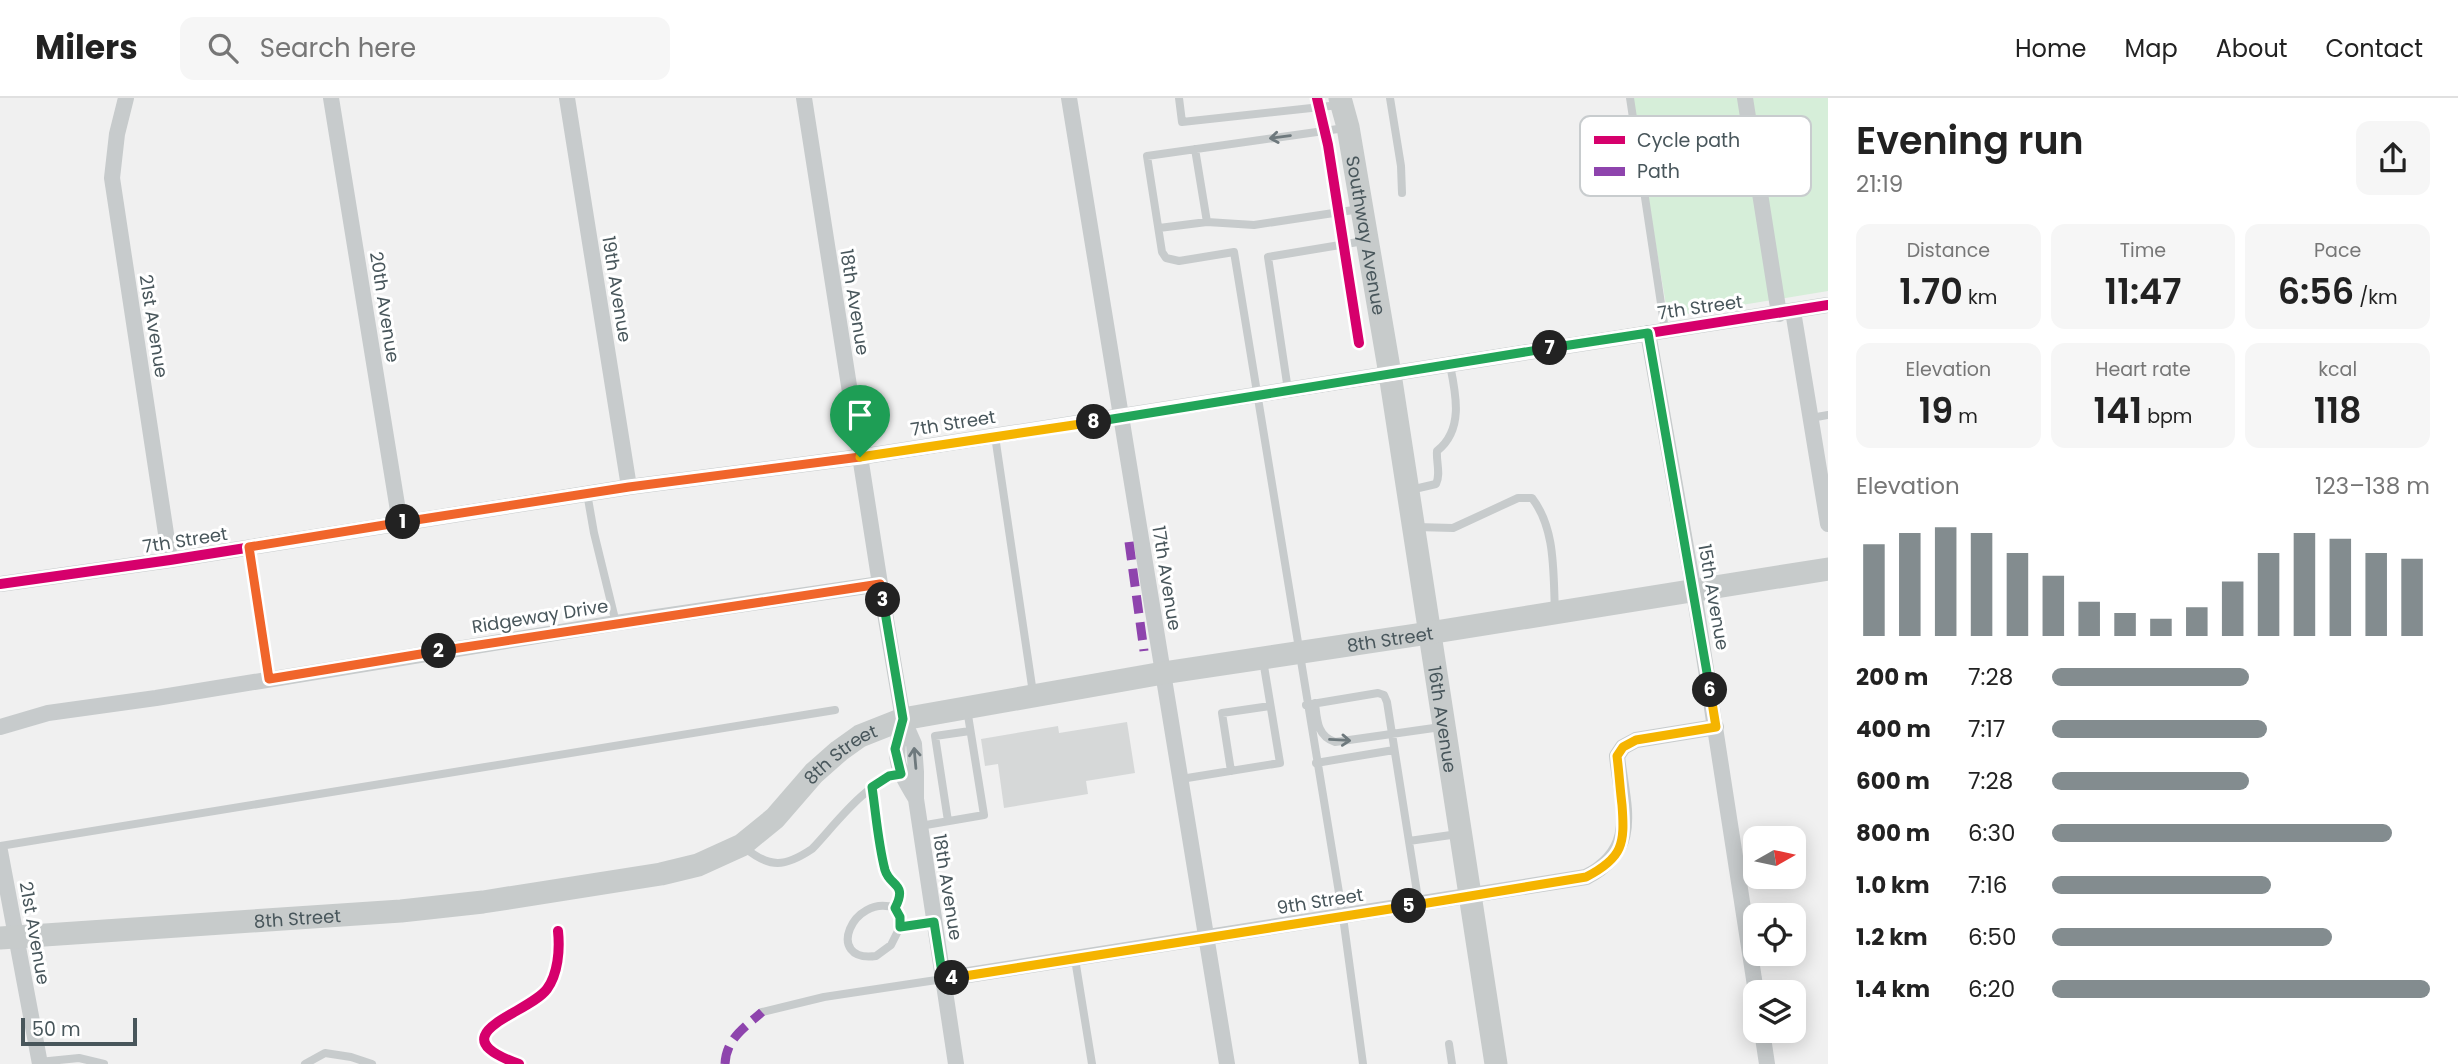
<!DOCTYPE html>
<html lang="en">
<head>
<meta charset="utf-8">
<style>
	:root { --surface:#fff; --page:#f6f6f6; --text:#222; --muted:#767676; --line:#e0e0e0; --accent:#838c8f }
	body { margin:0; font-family:Poppins,sans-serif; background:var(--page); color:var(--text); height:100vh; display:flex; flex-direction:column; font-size:26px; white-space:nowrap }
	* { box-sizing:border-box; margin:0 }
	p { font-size:23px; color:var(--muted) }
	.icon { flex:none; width:38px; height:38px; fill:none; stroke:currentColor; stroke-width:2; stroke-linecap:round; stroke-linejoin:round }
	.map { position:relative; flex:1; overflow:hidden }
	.side { display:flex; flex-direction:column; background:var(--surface); width:630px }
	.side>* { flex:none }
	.needle { width:46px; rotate:81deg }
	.controls { position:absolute; left:1743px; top:728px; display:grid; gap:14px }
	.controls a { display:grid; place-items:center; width:63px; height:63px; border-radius:14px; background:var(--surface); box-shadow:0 4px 18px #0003; font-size:35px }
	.scale { position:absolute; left:21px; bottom:18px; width:116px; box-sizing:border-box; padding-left:7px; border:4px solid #48565b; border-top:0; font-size:19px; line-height:24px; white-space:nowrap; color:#48565b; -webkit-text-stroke:5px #fff; paint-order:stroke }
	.pin { position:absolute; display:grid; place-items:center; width:60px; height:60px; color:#fff; margin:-72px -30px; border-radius:50% 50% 50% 0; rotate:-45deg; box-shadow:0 0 7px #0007 }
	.pin .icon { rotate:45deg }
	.km { position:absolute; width:35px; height:35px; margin:-18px; border-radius:50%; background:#222; color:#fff; font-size:19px; line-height:35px; text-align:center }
	.round { display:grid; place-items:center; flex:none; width:74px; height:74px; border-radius:14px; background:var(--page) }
	.summary { display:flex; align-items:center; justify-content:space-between; height:119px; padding:0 28px }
	h1 { font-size:38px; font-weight:600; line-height:52px }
	.metrics { display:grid; grid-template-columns:repeat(3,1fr); gap:10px; height:119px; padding:7px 28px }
	.metrics div { display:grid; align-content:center; border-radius:14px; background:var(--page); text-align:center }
	.metrics b { font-size:35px; font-weight:600 }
	.metrics small { font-size:19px; font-weight:400 }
	.metrics p { font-size:19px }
	.chart { height:196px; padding:14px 28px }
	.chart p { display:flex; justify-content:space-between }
	.chart svg { width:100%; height:126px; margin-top:7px; stroke:var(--accent); stroke-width:6 }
	ul { padding:0 28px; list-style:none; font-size:23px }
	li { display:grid; grid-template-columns:112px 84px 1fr; align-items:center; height:52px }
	li i { height:18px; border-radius:9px; background:var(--accent) }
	header { display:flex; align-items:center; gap:42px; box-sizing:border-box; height:98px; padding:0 35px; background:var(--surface); border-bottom:2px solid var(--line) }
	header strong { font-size:33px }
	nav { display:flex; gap:38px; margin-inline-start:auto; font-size:24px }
	.search { width:490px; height:63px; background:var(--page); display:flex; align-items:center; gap:18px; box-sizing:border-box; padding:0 24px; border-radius:14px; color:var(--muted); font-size:26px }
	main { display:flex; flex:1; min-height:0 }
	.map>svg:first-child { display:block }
	.green { fill:#d6eed9 }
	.building { fill:#d6d8d8 }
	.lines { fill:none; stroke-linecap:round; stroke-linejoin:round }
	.lane { stroke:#c7cbcc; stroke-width:8 }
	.street { stroke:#c7cbcc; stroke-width:16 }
	.secondary { stroke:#c7cbcb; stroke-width:23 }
	.quiet { stroke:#8e44ad; stroke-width:9; stroke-dasharray:18 9; stroke-linecap:butt }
	.cycleway-casing { stroke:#fff; stroke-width:15 }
	.cycleway { stroke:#d6006c; stroke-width:10 }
	.oneway { stroke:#6e797d }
	.split-1-casing { stroke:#fff; stroke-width:14 }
	.split-2-casing { stroke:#fff; stroke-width:14 }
	.split-3-casing { stroke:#fff; stroke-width:14 }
	.split-4-casing { stroke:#fff; stroke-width:14 }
	.split-5-casing { stroke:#fff; stroke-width:14 }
	.split-6-casing { stroke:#fff; stroke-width:14 }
	.split-7-casing { stroke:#fff; stroke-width:14 }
	.split-8-casing { stroke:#fff; stroke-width:14 }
	.split-9-casing { stroke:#fff; stroke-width:14 }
	.split-1 { stroke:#f0652b; stroke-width:9 }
	.split-2 { stroke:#f0652b; stroke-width:9 }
	.split-3 { stroke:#f0652b; stroke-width:9 }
	.split-4 { stroke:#22a559; stroke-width:9 }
	.split-5 { stroke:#f5b400; stroke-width:9 }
	.split-6 { stroke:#f5b400; stroke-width:9 }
	.split-7 { stroke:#22a559; stroke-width:9 }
	.split-8 { stroke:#22a559; stroke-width:9 }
	.split-9 { stroke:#f5b400; stroke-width:9 }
	.labels { text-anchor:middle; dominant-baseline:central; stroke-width:6; stroke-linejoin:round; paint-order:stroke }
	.street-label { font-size:18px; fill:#48565b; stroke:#fff }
	.key { fill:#fff; stroke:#c8ccce; stroke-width:2 }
	.key-label { font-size:19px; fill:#48565b }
</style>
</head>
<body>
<header>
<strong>Milers</strong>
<div class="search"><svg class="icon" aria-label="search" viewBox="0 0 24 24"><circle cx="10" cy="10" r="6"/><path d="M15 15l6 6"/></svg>Search here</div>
<nav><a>Home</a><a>Map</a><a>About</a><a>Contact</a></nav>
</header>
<main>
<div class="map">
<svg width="1828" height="966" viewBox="0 0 1828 966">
	<rect width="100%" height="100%" fill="#f0f0f0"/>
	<path class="green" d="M 1631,0 L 1828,0 L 1828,193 L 1668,219 Z"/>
	<path class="building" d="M 1127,624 L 1135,675 L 1086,683 L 1088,696 L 1004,710 L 998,666 L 985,668 L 981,641 L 1058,628 L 1059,635 Z"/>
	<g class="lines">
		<path class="lane" d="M 1179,0 L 1182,24 L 1339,7
			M 1390,0 L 1401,68 L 1402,95
			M 1630,0 L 1665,232
			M 1345,30 L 1147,58 L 1162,154 L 1166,160 L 1179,163 L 1234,154 L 1343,819 L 1363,966
			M 1207,124 L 1254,127 L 1360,111
			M 1159,130 L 1207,124 L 1195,51
			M 1288,292 L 1268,159 L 1364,143
			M 1811,320 L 1828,317
			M 995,338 L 1033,595
			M 1410,392 L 1436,386 C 1441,376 1436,364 1437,353 C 1464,332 1456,296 1450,267
			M 587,395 L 594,435 L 616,525
			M 1416,429 L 1453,430 L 1518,400 L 1532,400 C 1556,431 1553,475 1555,513
			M 249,449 L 269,581
			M 1315,605 C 1317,622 1317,638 1335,644 L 1441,629
			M 1306,607 L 1378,595 L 1384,597 L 1387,604 L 1419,807
			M 1316,665 L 1394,652
			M 1231,673 L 1222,615 L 1270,608
			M 1181,681 L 1280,665 L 1263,562
			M 872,689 L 885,774 L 896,785 L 900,797 L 895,810 C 852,795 824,865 876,858 L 891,847 L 900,829 L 934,824
			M 948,723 L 935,638 L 970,633
			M 920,728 L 984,717 L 967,611
			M 1409,743 L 1458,736
			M 0,748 L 835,612
			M 744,749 C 770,771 785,769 812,751 C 836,726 866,683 901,676
			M 895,810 L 900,819 L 900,829
			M 1075,861 L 1092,966
			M 762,914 L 824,899 L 943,881
			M 1449,946 L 1452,966
			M 39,964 L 79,960 L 104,966
			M 305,966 L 325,955 L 351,959 L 372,966"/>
		<path class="street" d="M 126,0 L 117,36 L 112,80 L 170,462
			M 331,0 L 400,425
			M 567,0 L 629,389
			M 804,0 L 880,486 L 903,621 L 914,646 L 916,674 L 916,701 L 956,966
			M 1069,0 L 1227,966
			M 1745,0 L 1779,216
			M 1793,213 L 1828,426
			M 1648,235 L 1694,494 L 1756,894
			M 0,486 L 170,462 L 629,389 L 860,359 L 1828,207
			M 903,621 C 893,661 895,666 916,701
			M 0,629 L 48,615 L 156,600 L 616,525 L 880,486
			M 0,753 L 40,966
			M 943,881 L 1586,779 C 1641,751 1622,708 1617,658 L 1623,649 L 1636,642 L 1716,629
			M 1762,933 L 1767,966"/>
		<g class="secondary">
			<path id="s1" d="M 1340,0 L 1348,29 L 1390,276 L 1496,966"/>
			<path id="s2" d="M 0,840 L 401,813 L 483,804 L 661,776 L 698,767 L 742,747 L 775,720 L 814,675 L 839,653 L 860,638 L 903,621 L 1163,575 L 1429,535 L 1828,471"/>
		</g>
		<path class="quiet" d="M 1129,444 L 1144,553
			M 725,966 C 726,941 744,930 762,914"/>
		<g class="cycleway-casing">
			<path id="cycleway" d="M 1317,0 L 1328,47 L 1359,245
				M 0,486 L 170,462 L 629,389 L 860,359 L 1828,207
				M 519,966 C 434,936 529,916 547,891 C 558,876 560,852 558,833"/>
		</g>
		<use href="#cycleway" class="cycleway"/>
	</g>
	<defs><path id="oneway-shaft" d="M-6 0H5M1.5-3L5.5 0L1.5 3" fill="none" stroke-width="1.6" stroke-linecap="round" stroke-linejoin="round" transform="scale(1.75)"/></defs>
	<g class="oneway">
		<use href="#oneway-shaft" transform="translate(1280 39) rotate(172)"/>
		<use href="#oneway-shaft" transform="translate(1340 642) rotate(3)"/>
		<use href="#oneway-shaft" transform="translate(915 660) rotate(-95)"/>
	</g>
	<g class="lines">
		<g class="split-1-casing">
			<path id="split-1" d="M 403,424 L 629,389 L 860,359"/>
		</g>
		<g class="split-2-casing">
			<path id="split-2" d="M 403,424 L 249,449 L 269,581 L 439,553"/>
		</g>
		<g class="split-3-casing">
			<path id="split-3" d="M 439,553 L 880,486 L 883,502"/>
		</g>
		<g class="split-4-casing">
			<path id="split-4" d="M 883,502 L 903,621 L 895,651 L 901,676 L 889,678 L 872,689 C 876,716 878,745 885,772 C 890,789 908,785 895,810 L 900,819 L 900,829 L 934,824 L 943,881 L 952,880"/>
		</g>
		<g class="split-5-casing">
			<path id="split-5" d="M 952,880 L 1409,808"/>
		</g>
		<g class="split-6-casing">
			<path id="split-6" d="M 1409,808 L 1586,779 C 1623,760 1625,746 1622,707 C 1620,691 1619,674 1617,658 L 1623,649 L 1636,642 L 1716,629 L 1710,592"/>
		</g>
		<g class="split-7-casing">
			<path id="split-7" d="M 1550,250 L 1648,235 L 1710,592"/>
		</g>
		<g class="split-8-casing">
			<path id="split-8" d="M 1094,324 L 1550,250"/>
		</g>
		<g class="split-9-casing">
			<path id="split-9" d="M 860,359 L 1094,324"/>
		</g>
		<use href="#split-1" class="split-1"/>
		<use href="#split-2" class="split-2"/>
		<use href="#split-3" class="split-3"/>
		<use href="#split-4" class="split-4"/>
		<use href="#split-5" class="split-5"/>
		<use href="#split-6" class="split-6"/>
		<use href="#split-7" class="split-7"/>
		<use href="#split-8" class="split-8"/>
		<use href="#split-9" class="split-9"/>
	</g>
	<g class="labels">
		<g class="street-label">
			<text stroke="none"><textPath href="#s1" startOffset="140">Southway Avenue</textPath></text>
			<text transform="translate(617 191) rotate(81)">19th Avenue</text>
			<text transform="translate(855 204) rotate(81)">18th Avenue</text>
			<text transform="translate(385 209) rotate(81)">20th Avenue</text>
			<text transform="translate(1700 209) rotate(-8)">7th Street</text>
			<text transform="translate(154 228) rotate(81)">21st Avenue</text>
			<text transform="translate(953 325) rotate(-9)">7th Street</text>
			<text transform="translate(185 442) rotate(-9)">7th Street</text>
			<text transform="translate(1167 480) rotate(81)">17th Avenue</text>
			<text transform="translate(1714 499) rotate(80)">15th Avenue</text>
			<text transform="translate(540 518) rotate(-9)">Ridgeway Drive</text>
			<text stroke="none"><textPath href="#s2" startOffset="1452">8th Street</textPath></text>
			<text stroke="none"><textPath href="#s1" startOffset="630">16th Avenue</textPath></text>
			<text stroke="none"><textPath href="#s2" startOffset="886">8th Street</textPath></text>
			<text transform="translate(948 789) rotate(81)">18th Avenue</text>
			<text transform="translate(1320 803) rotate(-9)">9th Street</text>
			<text stroke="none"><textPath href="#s2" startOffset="298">8th Street</textPath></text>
			<text transform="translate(35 835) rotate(80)">21st Avenue</text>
		</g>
	</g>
	<rect x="1580" y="18" width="231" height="80" rx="10" class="key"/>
	<rect x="1594" y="38" width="31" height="8" fill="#d6006c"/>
	<rect x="1594" y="69" width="31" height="9" fill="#8e44ad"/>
	<g class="key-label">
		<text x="1637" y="49">Cycle path</text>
		<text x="1637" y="80">Path</text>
	</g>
</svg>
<div class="controls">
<a><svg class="needle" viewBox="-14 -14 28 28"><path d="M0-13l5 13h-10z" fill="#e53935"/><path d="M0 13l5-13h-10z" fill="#767676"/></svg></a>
<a><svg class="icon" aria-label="locate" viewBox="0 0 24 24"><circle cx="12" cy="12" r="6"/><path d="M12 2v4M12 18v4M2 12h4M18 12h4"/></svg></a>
<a><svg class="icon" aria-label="layers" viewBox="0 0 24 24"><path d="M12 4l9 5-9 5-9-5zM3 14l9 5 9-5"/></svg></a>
</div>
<div class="scale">50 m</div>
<div class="pin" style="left:860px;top:359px;background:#1e9e55"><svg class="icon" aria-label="arrive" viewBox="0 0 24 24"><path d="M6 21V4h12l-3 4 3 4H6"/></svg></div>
<b class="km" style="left:403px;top:424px">1</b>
<b class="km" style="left:439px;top:553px">2</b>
<b class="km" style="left:883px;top:502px">3</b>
<b class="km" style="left:952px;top:880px">4</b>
<b class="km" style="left:1409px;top:808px">5</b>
<b class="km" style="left:1710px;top:592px">6</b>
<b class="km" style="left:1550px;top:250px">7</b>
<b class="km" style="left:1094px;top:324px">8</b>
</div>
<section class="side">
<div class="summary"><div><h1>Evening run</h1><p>21:19</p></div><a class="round"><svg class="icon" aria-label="share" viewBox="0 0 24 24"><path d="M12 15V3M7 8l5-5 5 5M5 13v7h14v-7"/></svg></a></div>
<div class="metrics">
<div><p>Distance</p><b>1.70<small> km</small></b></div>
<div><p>Time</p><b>11:47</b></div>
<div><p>Pace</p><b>6:56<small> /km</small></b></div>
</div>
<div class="metrics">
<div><p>Elevation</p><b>19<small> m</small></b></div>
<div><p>Heart rate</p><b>141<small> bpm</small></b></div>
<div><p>kcal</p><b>118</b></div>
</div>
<div class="chart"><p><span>Elevation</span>123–138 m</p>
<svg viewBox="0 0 160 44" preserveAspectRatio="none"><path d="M5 44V12M15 44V8M25 44V6M35 44V8M45 44V15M55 44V23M65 44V32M75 44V36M85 44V38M95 44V34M105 44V25M115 44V15M125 44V8M135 44V10M145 44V15M155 44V17"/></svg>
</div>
<ul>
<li><b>200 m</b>7:28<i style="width:52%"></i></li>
<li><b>400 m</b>7:17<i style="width:57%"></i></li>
<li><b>600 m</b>7:28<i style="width:52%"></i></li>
<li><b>800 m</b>6:30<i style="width:90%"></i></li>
<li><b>1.0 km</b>7:16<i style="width:58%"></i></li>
<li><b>1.2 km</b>6:50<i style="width:74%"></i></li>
<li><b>1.4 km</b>6:20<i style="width:100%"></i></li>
</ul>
</section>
</main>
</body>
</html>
